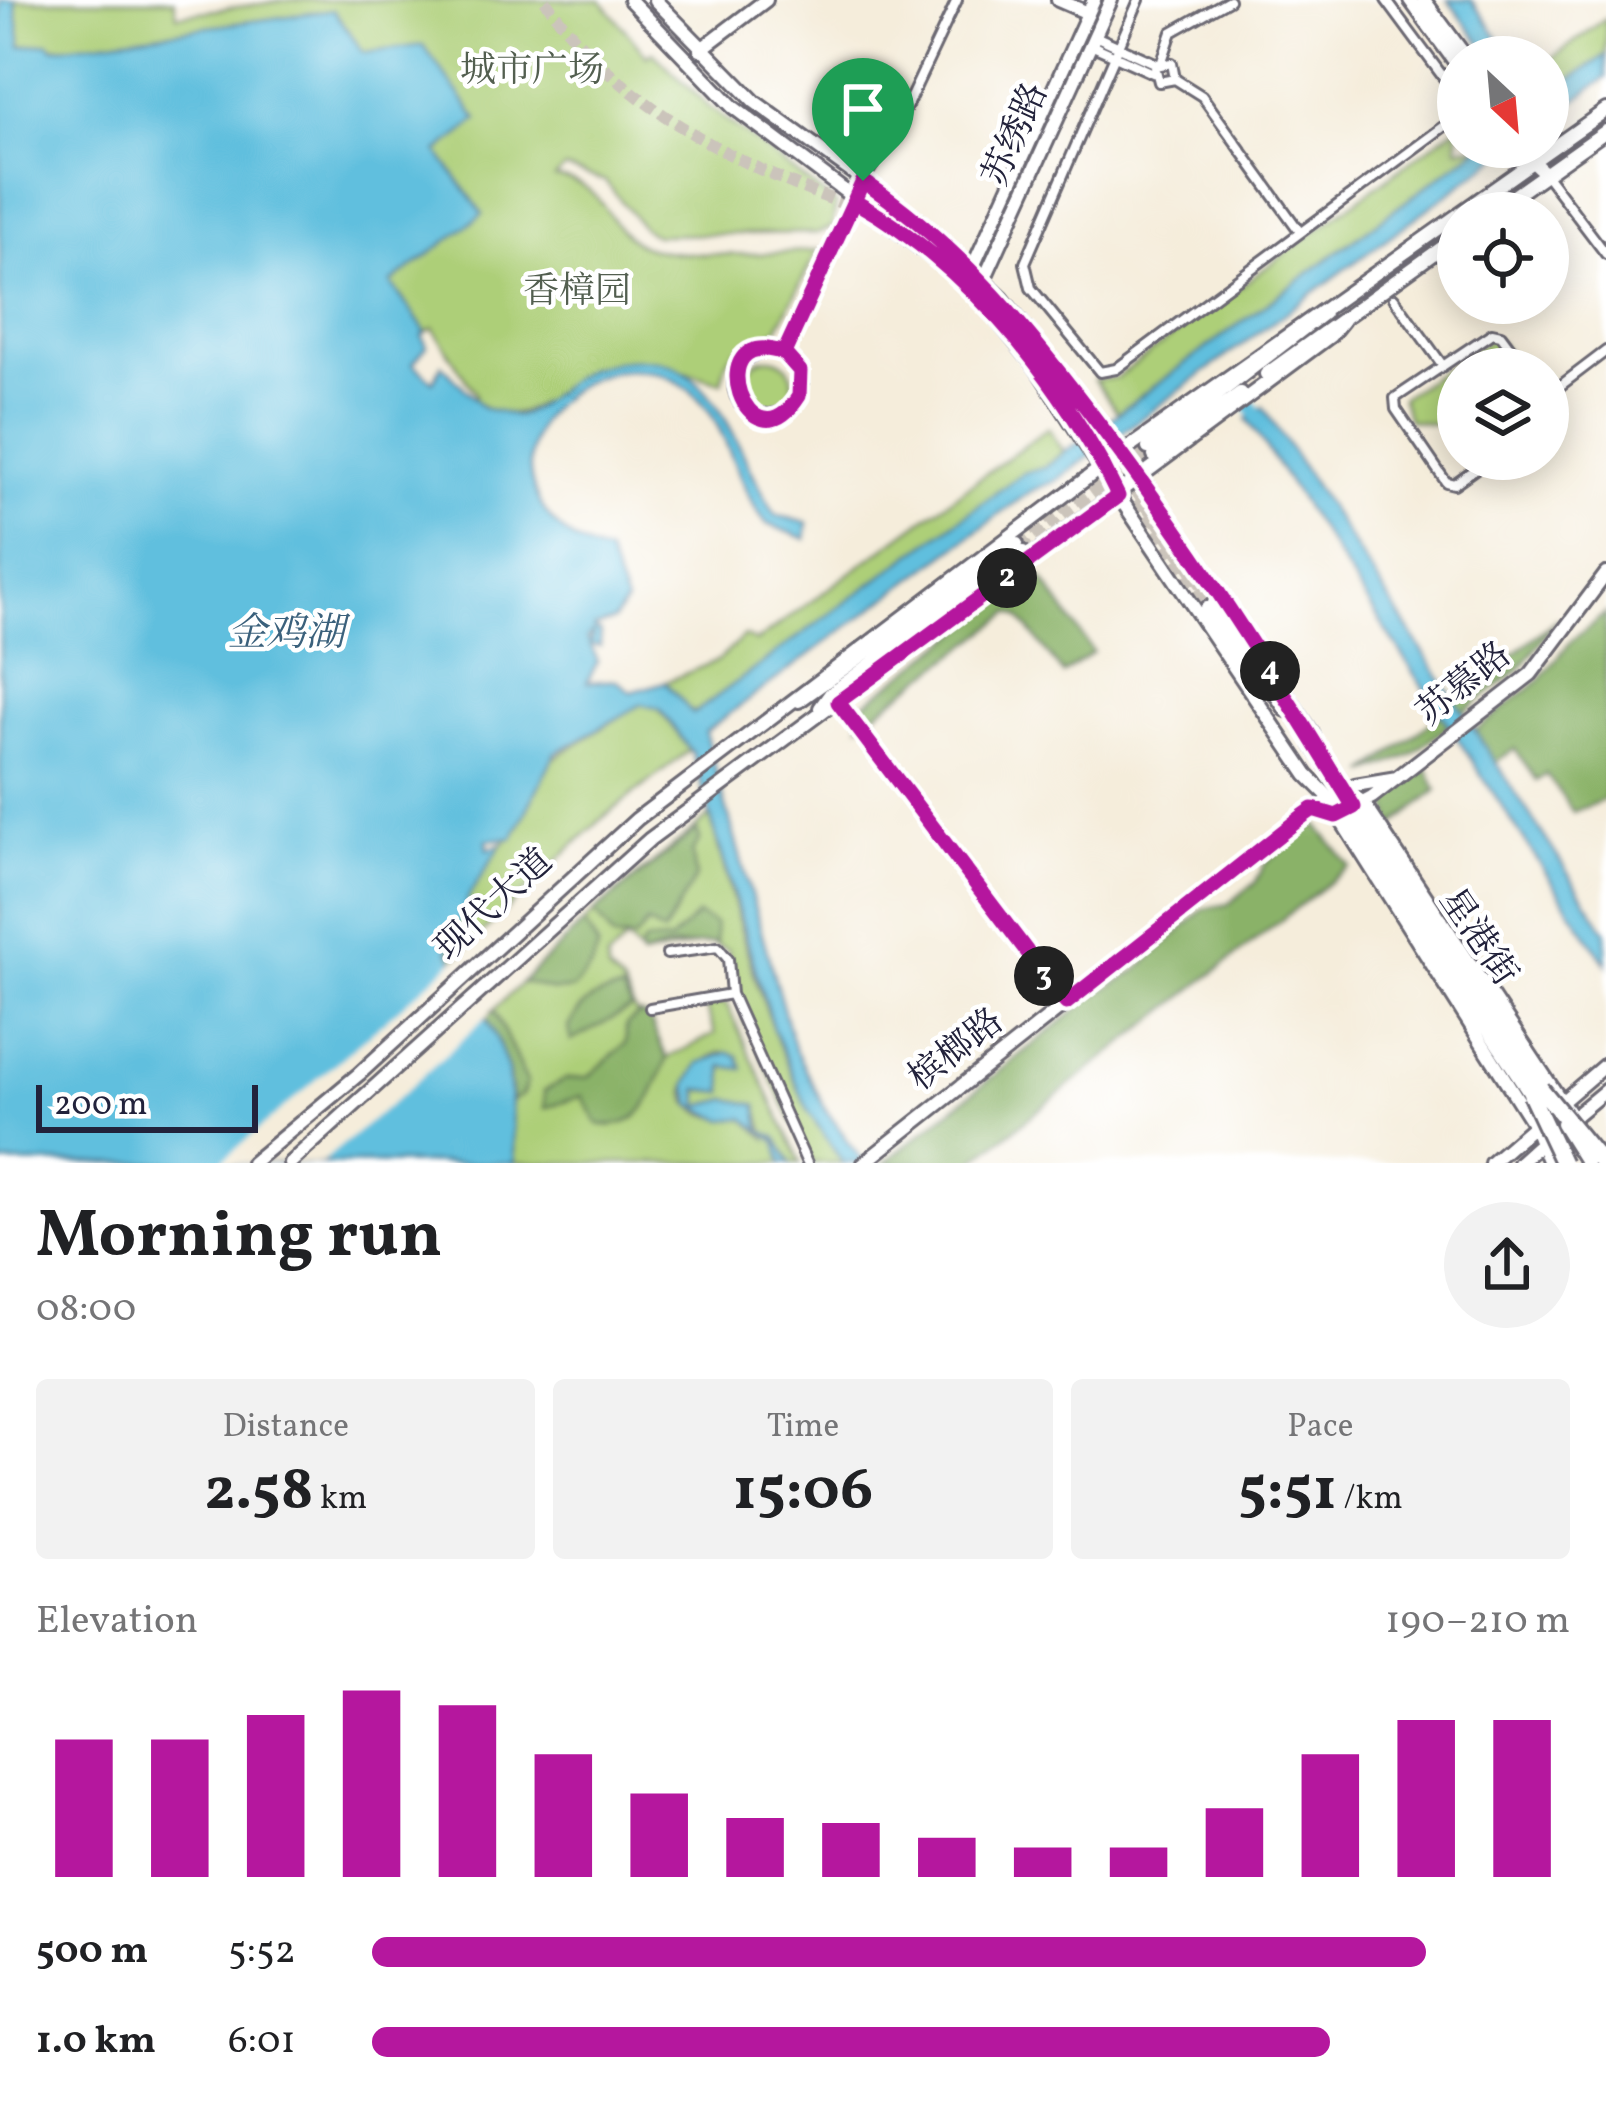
<!DOCTYPE html>
<html lang="en">
<head>
<meta charset="utf-8">
<style>
	:root { --surface:#fff; --page:#f2f2f2; --text:#202124; --muted:#757577; --accent:#b5179e }
	body { margin:0; font-family:Vollkorn,"Noto Serif SC",serif; background:var(--page); color:var(--text); height:100vh; display:flex; flex-direction:column; font-size:45px; white-space:nowrap }
	* { box-sizing:border-box; margin:0 }
	p { font-size:39px; color:var(--muted) }
	.icon { flex:none; width:66px; height:66px; fill:none; stroke:currentColor; stroke-width:2; stroke-linecap:round; stroke-linejoin:round }
	.map { position:relative; height:1163px; overflow:hidden }
	.panel { display:flex; flex-direction:column; background:var(--surface); flex:1 }
	.panel>* { flex:none }
	.needle { width:78px; rotate:154deg }
	.controls { position:absolute; left:1437px; top:36px; display:grid; gap:24px }
	.controls a { display:grid; place-items:center; width:132px; height:132px; border-radius:50%; background:var(--surface); box-shadow:0 6px 30px #0003; font-size:60px }
	.scale { position:absolute; left:36px; bottom:30px; width:222px; box-sizing:border-box; padding-left:12px; border:6px solid #22223b; border-top:0; font-size:33px; line-height:42px; white-space:nowrap; color:#22223b; -webkit-text-stroke:9px #fff; paint-order:stroke }
	.pin { position:absolute; display:grid; place-items:center; width:102px; height:102px; color:#fff; margin:-123px -51px; border-radius:50% 50% 50% 0; rotate:-45deg; box-shadow:0 0 12px #0007 }
	.pin .icon { rotate:45deg }
	.km { position:absolute; width:60px; height:60px; margin:-30px; border-radius:50%; background:#222; color:#fff; font-size:33px; line-height:60px; text-align:center }
	.round { display:grid; place-items:center; flex:none; width:126px; height:126px; border-radius:63px; background:var(--page) }
	.summary { display:flex; align-items:center; justify-content:space-between; height:204px; padding:0 36px }
	h1 { font-size:66px; font-weight:700; line-height:90px }
	.figures { display:grid; grid-template-columns:repeat(3,1fr); gap:18px; height:204px; padding:12px 36px }
	.figures div { display:grid; align-content:center; border-radius:12px; background:var(--page); text-align:center }
	.figures b { font-size:60px; font-weight:700 }
	.figures small { font-size:33px; font-weight:400 }
	.figures p { font-size:33px }
	.chart { height:336px; padding:24px 36px }
	.chart p { display:flex; justify-content:space-between }
	.chart svg { width:100%; height:216px; margin-top:12px; stroke:var(--accent); stroke-width:6 }
	ul { padding:0 36px; list-style:none; font-size:39px }
	li { display:grid; grid-template-columns:192px 144px 1fr; align-items:center; height:90px }
	li i { height:30px; border-radius:15px; background:var(--accent) }
	.map>svg:first-child { display:block }
	.green { fill:#adcf78; stroke:#68785a; stroke-width:3; fill-rule:evenodd }
	.forest { fill:#8ab268; stroke:#566a52; stroke-width:3 }
	.water { fill:#60bfde; stroke:#41708c; stroke-width:3 }
	.pier { fill:#f5eddb }
	.lines { fill:none; stroke-linecap:round; stroke-linejoin:round }
	.river { stroke:#60bfde; stroke-width:14 }
	.primary-tunnel { stroke:#cbc4bb; stroke-width:12; stroke-dasharray:12 6; stroke-linecap:butt }
	.street-casing { stroke:#6c6973; stroke-width:14 }
	.secondary-casing { stroke:#6c6973; stroke-width:18 }
	.primary-casing { stroke:#6c6973; stroke-width:18 }
	.street { stroke:#fff; stroke-width:8 }
	.secondary { stroke:#fff; stroke-width:12 }
	.primary { stroke:#fff; stroke-width:12 }
	.primary-bridge-casing { stroke:#6c6973; stroke-width:18; stroke-linecap:butt }
	.highway-bridge-casing { stroke:#6c6973; stroke-width:21; stroke-linecap:butt }
	.primary-bridge { stroke:#fff; stroke-width:12 }
	.highway-bridge { stroke:#fff; stroke-width:15 }
	.route-casing { stroke:#fff; stroke-width:24 }
	.route { stroke:#b5179e; stroke-width:15 }
	.labels { text-anchor:middle; dominant-baseline:central; stroke-width:9; stroke-linejoin:round; paint-order:stroke }
	.park-label { font-size:36px; fill:#535f50; stroke:#fff }
	.street-label { font-size:36px; fill:#22223b; stroke:#fff }
	.water-label { font-size:39px; font-style:italic; fill:#3b617c; stroke:#fff }
</style>
</head>
<body>
<div class="map">
<svg width="1606" height="1163" viewBox="0 0 1606 1163">
	<rect width="100%" height="100%" fill="#fff"/>
	<filter id="ink" filterUnits="userSpaceOnUse"><feTurbulence type="fractalNoise" baseFrequency=".00833" numOctaves="2"/><feDisplacementMap in="SourceGraphic" scale="24" xChannelSelector="R" yChannelSelector="G"/><feConvolveMatrix kernelMatrix="1 2 1 2 8 2 1 2 1" color-interpolation-filters="sRGB"/></filter>
	<filter id="wash" filterUnits="userSpaceOnUse"><feTurbulence type="fractalNoise" baseFrequency=".004" numOctaves="4" result="noise"/><feDisplacementMap in="SourceGraphic" scale="48" xChannelSelector="R" yChannelSelector="G"/><feGaussianBlur stdDeviation="2.7" result="paint"/><feColorMatrix in="noise" values="0 0 0 0 0 0 0 0 0 0 0 0 0 0 0 0 0 1.4 0 .05"/><feComposite in="paint" operator="in"/></filter>
	<g filter="url(#wash)">
		<rect width="100%" height="100%" fill="#f5eddb"/>
		<path class="green" d="M 15,0 L 174,0 L 177,15 L 290,0 L 601,0 L 647,56 L 653,52 L 709,107 L 836,204 L 832,227 L 818,233 L 655,235 L 643,228 L 605,181 L 565,168 L 555,177 C 606,185 599,213 632,240 C 657,262 783,253 818,250 L 777,330 C 751,341 724,347 722,382 C 685,373 651,357 612,364 C 561,372 524,445 473,399 L 476,395 L 433,328 L 426,332 L 391,283 L 438,151 L 477,119 L 364,53 L 21,46 Z
			M 1606,18 L 1606,55 L 1548,95 L 1548,62 Z
			M 1458,126 L 1458,147 L 1480,147 L 1118,413 L 1094,380 L 1116,378 Z
			M 1490,339 L 1499,342 L 1519,369 L 1458,369 L 1458,418 L 1446,426 L 1408,420 L 1401,398 Z
			M745 382a24 24 0 1 1 48 0a24 24 0 1 1-48 0Z
			M 1048,428 L 1064,452 L 1044,467 L 1023,473 L 701,712 L 685,711 L 665,682 L 719,660 L 744,636 L 756,642 Z
			M 640,704 L 658,708 L 690,750 L 599,821 L 452,962 L 450,942 L 470,894 L 497,850 L 519,827 L 548,762 Z
			M 710,816 C 743,935 769,1061 843,1163 L 812,1163 L 743,1019 L 728,950 L 709,942 L 642,957 L 627,940 L 607,960 L 608,972 L 621,983 L 637,1015 L 647,1017 L 667,1058 L 715,1034 L 705,1005 L 726,1003 L 801,1163 L 791,1163 L 778,1139 L 782,1163 L 515,1163 L 508,1070 L 486,1017 L 608,900 ZM 723,1052 L 738,1056 L 743,1069 L 723,1066 L 724,1091 L 698,1090 L 700,1106 L 729,1099 L 757,1105 L 766,1138 L 744,1118 C 729,1116 712,1119 697,1110 C 668,1093 703,1056 723,1052 Z"/>
		<path class="forest" d="M 1034,577 L 1042,578 L 1093,652 L 1063,674 L 1019,616 L 1011,613 L 860,724 L 862,705 Z
			M 1606,613 L 1606,799 L 1573,812 L 1546,774 L 1536,781 L 1515,749 L 1495,762 L 1475,731 L 1539,680 L 1572,640 Z
			M 1558,618 L 1521,668 L 1463,713 L 1455,701 Z
			M 1441,714 L 1449,726 L 1409,756 L 1366,773 Z
			M 1427,768 L 1437,790 L 1393,826 L 1387,800 Z
			M 1316,824 L 1350,866 L 971,1163 L 884,1163 L 1094,996 L 1137,970 L 1204,909 L 1228,904 L 1255,883 L 1266,862 Z
			M 697,830 L 700,840 L 692,852 L 696,877 L 663,933 L 647,924 L 635,939 L 614,939 L 594,912 Z
			M 697,915 L 715,924 L 716,943 L 665,948 L 642,957 L 638,952 L 645,942 L 670,941 Z
			M 584,923 L 598,947 L 592,967 L 573,989 L 554,991 L 522,982 Z
			M 622,991 L 632,1008 L 571,1041 L 569,1027 C 581,1002 595,994 622,991 Z
			M 494,1010 L 527,1082 L 522,1095 L 512,1101 L 508,1070 L 486,1017 Z
			M 640,1014 L 650,1020 L 667,1059 C 653,1092 644,1133 598,1124 L 582,1096 L 545,1108 L 544,1091 L 566,1079 L 588,1077 L 626,1043 L 626,1025 Z"/>
		<path class="water" d="M 0,0 L 15,0 L 21,46 L 49,43 L 53,48 L 333,10 L 364,53 L 423,45 L 478,120 L 438,152 L 483,214 L 391,283 L 426,332 L 422,335 L 427,346 L 413,363 L 433,381 L 442,365 L 483,408 L 515,416 C 545,409 563,378 592,368 C 714,326 727,440 776,515 L 808,523 L 806,539 L 767,524 C 735,487 730,428 695,395 C 617,323 482,422 547,514 C 561,533 585,550 607,553 L 626,603 L 613,621 L 594,627 L 601,632 L 600,646 L 590,645 L 594,632 L 587,638 L 598,661 L 587,682 L 617,680 L 631,692 L 665,682 L 693,714 L 1023,473 L 1045,467 L 1480,147 L 1512,147 L 1056,481 L 1031,491 L 705,732 L 794,1047 L 826,1110 L 864,1163 L 843,1163 L 809,1112 L 773,1029 L 692,753 L 660,709 L 642,704 L 555,753 L 513,838 L 487,840 L 488,849 L 502,844 L 470,894 L 448,949 L 497,1039 L 508,1070 L 515,1163 L 0,1163 Z
			M 1448,0 L 1471,0 L 1513,57 L 1491,57 Z
			M 1606,55 L 1606,78 L 1548,120 L 1548,95 Z
			M 1263,407 L 1606,931 L 1606,964 L 1247,419 Z
			M 729,1052 L 738,1056 L 743,1069 L 723,1066 L 724,1092 L 698,1089 L 700,1106 L 729,1099 L 757,1105 L 761,1130 L 777,1138 L 791,1163 L 782,1163 L 777,1142 L 744,1118 L 725,1120 L 692,1105 L 687,1085 L 699,1063 Z"/>
		<path class="pier" d="M 457,958 L 491,1013 L 405,1092 L 321,1163 L 220,1163 Z"/>
		<g class="lines">
			<path class="river" d="M 1244,396 L 1255,413"/>
		</g>
	</g>
	<g filter="url(#ink)">
		<g class="lines">
			<path class="primary-tunnel" d="M 545,0 C 620,107 739,167 858,209
				M 860,201 L 908,222
				M 893,224 L 954,262 L 1030,351
				M 1064,387 L 1214,603
				M 1072,413 L 1207,608
				M 1017,544 L 1148,448
				M 1023,552 L 1154,456"/>
			<g class="street-casing">
				<path id="street" d="M 1139,0 L 1025,263 L 1031,288 L 1100,372 L 1116,369 L 1458,116
					M 1386,0 L 1458,97
					M 1095,36 L 1157,64
					M 1091,45 L 1153,73
					M 1162,61 L 1172,32 L 1229,0
					M 1175,79 L 1172,63 L 1155,66 L 1159,82 L 1175,79 L 1202,96 L 1300,232
					M 1546,175 L 1606,254
					M 864,179 L 893,135 L 957,0
					M 1394,298 L 1441,363
					M 1548,395 L 1606,351
					M 1548,400 L 1548,416
					M 1489,459 L 1454,484 L 1446,482 L 1396,409 L 1395,398 L 1492,333 L 1501,335 L 1526,369
					M 838,702 L 1066,1003
					M 667,954 L 718,947 L 728,959 L 731,994
					M 650,1008 L 731,994 L 807,1163"/>
			</g>
			<g class="secondary-casing">
				<path id="secondary" d="M 1058,0 L 1088,13
					M 1410,0 L 1458,66
					M 1424,0 L 1466,57
					M 700,50 L 766,0
					M 1516,147 L 1545,173
					M735 383a33 33 0 1 1 66 0a33 33 0 1 1-66 0Z
					M 784,353 L 863,181
					M 1313,809 L 1336,816 L 1372,797 L 1531,674 L 1606,574
					M 864,1163 L 1303,816 L 1355,785 L 1397,778"/>
			</g>
			<g class="primary-casing">
				<path id="primary" d="M 630,0 L 733,107 L 967,283 L 1036,367 L 1118,495 L 1307,775 L 1344,812 L 1531,1095
					M 655,0 L 755,102 L 918,220 L 1002,298 L 1141,478 L 1312,733 L 1316,747
					M 1460,213 L 1606,110
					M 1490,213 L 1606,131
					M 971,271 L 1094,0
					M 983,282 L 1111,0
					M 1266,374 L 1458,236
					M 1148,448 L 1324,313
					M 1154,456 L 1240,393
					M 1214,603 L 1286,710
					M 1207,608 L 1259,687
					M 799,701 L 1017,544
					M 820,708 L 830,694 L 1023,552
					M 1313,745 L 1541,1089
					M 1350,794 L 1363,802 L 1569,1113
					M 1332,806 L 1534,1125 L 1549,1163
					M 1557,1106 L 1606,1064
					M 1565,1124 L 1606,1090
					M 252,1163 L 359,1074 L 637,819 L 1103,466 L 1458,215
					M 290,1163 L 650,839 L 1330,336 L 1343,320
					M 1491,1163 L 1537,1123
					M 1519,1163 L 1540,1144"/>
			</g>
			<use href="#street" class="street"/>
			<use href="#secondary" class="secondary"/>
			<use href="#primary" class="primary"/>
			<g class="primary-bridge-casing">
				<path id="primary-bridge" d="M 1562,1123 L 1587,1163"/>
			</g>
			<g class="highway-bridge-casing">
				<path id="highway-bridge" d="M 1541,1089 L 1602,1163
					M 1531,1095 L 1563,1163"/>
			</g>
			<use href="#primary-bridge" class="primary-bridge"/>
			<use href="#highway-bridge" class="highway-bridge"/>
		</g>
	</g>
	<g class="lines" filter="url(#ink)">
		<g class="route-casing">
			<path id="route" d="M 863,181 C 837,239 810,296 784,353 C 697,323 748,476 799,396 L 800,371 L 784,353 L 854,201 C 960,260 1045,361 1103,466 L 1118,496 L 838,702 L 1066,1003 L 1303,816 L 1313,809 L 1336,816 L 1354,807 C 1275,678 1194,549 1102,428 C 1030,333 963,248 863,181"/>
		</g>
		<use href="#route" class="route"/>
	</g>
	<g class="labels">
		<g class="park-label">
			<text x="532" y="72">城市广场</text>
			<text x="577" y="293">香樟园</text>
		</g>
		<g class="street-label">
			<text transform="translate(1017 135) rotate(-66)">苏绣路</text>
			<text transform="translate(1465 685) rotate(-39)">苏慕路</text>
			<text transform="translate(495 906) rotate(-43)">现代大道</text>
			<text transform="translate(1477 938) rotate(56)">星港街</text>
			<text transform="translate(957 1051) rotate(-38)">槟榔路</text>
		</g>
		<g class="water-label">
			<text x="286" y="635">金鸡湖</text>
		</g>
	</g>
</svg>
<div class="controls">
<a><svg class="needle" viewBox="-14 -14 28 28"><path d="M0-13l5 13h-10z" fill="#e53935"/><path d="M0 13l5-13h-10z" fill="#757577"/></svg></a>
<a><svg class="icon" aria-label="locate" viewBox="0 0 24 24"><circle cx="12" cy="12" r="6"/><path d="M12 2v4M12 18v4M2 12h4M18 12h4"/></svg></a>
<a><svg class="icon" aria-label="layers" viewBox="0 0 24 24"><path d="M12 4l9 5-9 5-9-5zM3 14l9 5 9-5"/></svg></a>
</div>
<div class="scale">200 m</div>
<div class="pin" style="left:863px;top:181px;background:#1e9e55"><svg class="icon" aria-label="arrive" viewBox="0 0 24 24"><path d="M6 21V4h12l-3 4 3 4H6"/></svg></div>
<b class="km" style="left:1007px;top:578px">2</b>
<b class="km" style="left:1044px;top:976px">3</b>
<b class="km" style="left:1270px;top:671px">4</b>
</div>
<section class="panel">
<div class="summary"><div><h1>Morning run</h1><p>08:00</p></div><a class="round"><svg class="icon" aria-label="share" viewBox="0 0 24 24"><path d="M12 15V3M7 8l5-5 5 5M5 13v7h14v-7"/></svg></a></div>
<div class="figures">
<div><p>Distance</p><b>2.58<small> km</small></b></div>
<div><p>Time</p><b>15:06</b></div>
<div><p>Pace</p><b>5:51<small> /km</small></b></div>
</div>
<div class="chart"><p><span>Elevation</span>190–210 m</p>
<svg viewBox="0 0 160 44" preserveAspectRatio="none"><path d="M5 44V16M15 44V16M25 44V11M35 44V6M45 44V9M55 44V19M65 44V27M75 44V32M85 44V33M95 44V36M105 44V38M115 44V38M125 44V30M135 44V19M145 44V12M155 44V12"/></svg>
</div>
<ul>
<li><b>500 m</b>5:52<i style="width:88%"></i></li>
<li><b>1.0 km</b>6:01<i style="width:80%"></i></li>
</ul>
</section>
</body>
</html>
